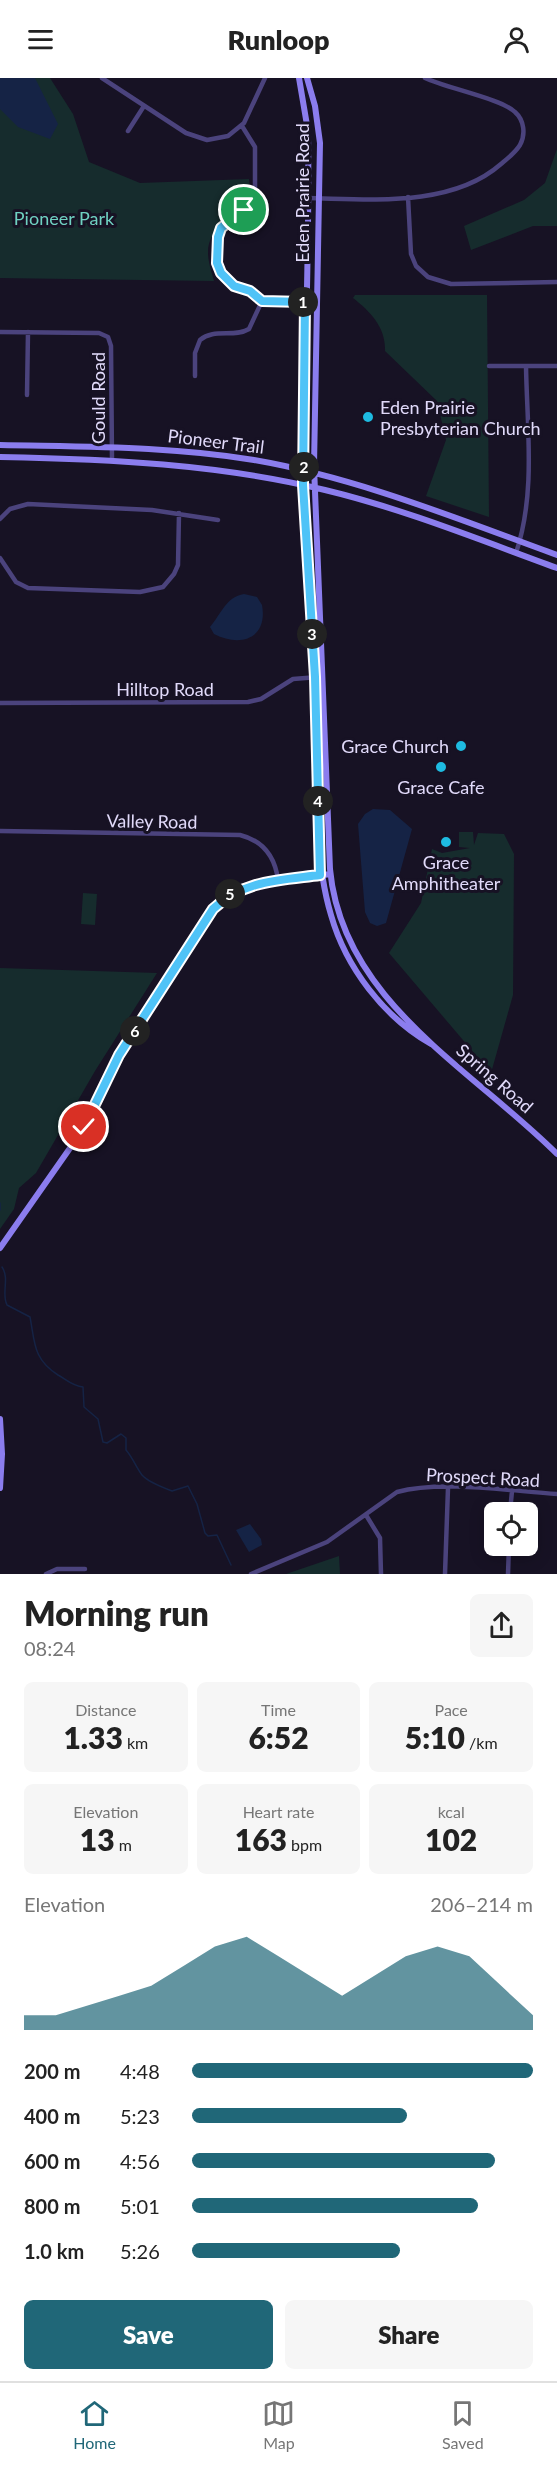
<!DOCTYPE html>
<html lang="en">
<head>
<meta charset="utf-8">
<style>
	:root { --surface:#fff; --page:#f6f6f6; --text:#222; --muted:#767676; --line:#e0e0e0; --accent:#206778 }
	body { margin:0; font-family:Lato,sans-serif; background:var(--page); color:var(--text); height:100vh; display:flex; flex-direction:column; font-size:22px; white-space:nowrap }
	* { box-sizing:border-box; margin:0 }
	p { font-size:20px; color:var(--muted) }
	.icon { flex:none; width:33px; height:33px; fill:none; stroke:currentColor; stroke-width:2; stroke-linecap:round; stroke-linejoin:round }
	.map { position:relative; height:1496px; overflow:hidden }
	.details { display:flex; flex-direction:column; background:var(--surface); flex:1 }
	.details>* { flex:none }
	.fabs { position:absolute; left:484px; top:1424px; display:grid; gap:12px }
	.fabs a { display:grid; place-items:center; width:54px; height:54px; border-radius:9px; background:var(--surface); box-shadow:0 3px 15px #0003; font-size:30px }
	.pin { position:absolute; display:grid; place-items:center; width:51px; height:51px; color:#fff; margin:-26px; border:3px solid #fff; border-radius:50%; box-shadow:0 2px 6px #0007 }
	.km { position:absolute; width:30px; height:30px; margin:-15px; border-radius:50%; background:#222; color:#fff; font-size:16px; line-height:30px; text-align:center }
	.round { display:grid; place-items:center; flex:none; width:63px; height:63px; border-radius:9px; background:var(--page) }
	.overview { display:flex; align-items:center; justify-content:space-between; height:102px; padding:0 24px }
	h1 { font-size:33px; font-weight:800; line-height:45px }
	.stats { display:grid; grid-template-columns:repeat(3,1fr); gap:9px; height:102px; padding:6px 24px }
	.stats div { display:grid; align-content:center; border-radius:9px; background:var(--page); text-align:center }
	.stats b { font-size:30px; font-weight:800 }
	.stats small { font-size:16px; font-weight:400 }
	.stats p { font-size:16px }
	.chart { height:168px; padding:12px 24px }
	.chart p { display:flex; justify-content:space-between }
	.chart svg { width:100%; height:108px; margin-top:6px; fill:var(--accent); opacity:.7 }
	.primary-button { display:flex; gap:12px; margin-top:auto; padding:12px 24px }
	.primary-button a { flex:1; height:69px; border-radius:9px; background:var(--accent); color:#fff; font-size:24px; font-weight:800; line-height:69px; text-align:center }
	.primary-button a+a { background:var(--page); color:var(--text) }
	ul { padding:0 24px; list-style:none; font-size:20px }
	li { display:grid; grid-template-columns:96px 72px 1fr; align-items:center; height:45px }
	li i { height:15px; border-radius:8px; background:var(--accent) }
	header { display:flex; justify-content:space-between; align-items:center; height:78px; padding:0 24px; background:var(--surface); font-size:27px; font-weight:800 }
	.tab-bar { display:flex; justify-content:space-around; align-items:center; height:84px; border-top:2px solid var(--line); background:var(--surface); font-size:16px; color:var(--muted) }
	.tab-bar a { display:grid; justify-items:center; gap:3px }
	.tab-bar .active { color:var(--accent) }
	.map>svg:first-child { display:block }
	.green { fill:#162c2d }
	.water { fill:#152345 }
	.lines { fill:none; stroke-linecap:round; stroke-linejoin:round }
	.stream { stroke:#152345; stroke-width:1.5 }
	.street { stroke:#4b437d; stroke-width:4.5 }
	.secondary { stroke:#8b7dee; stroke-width:6 }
	.route-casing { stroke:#fff; stroke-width:12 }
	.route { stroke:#4fc3f7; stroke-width:8 }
	.poi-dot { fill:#1ebbe1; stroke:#171224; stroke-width:2 }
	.labels { text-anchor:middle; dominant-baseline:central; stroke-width:6; stroke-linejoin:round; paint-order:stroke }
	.street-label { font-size:18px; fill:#e1dafa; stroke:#171224 }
	.park-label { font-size:18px; fill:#6fd1c2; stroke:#171224 }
	.poi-label { font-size:18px; fill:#e1dafa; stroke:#171224 }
</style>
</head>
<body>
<header><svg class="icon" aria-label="menu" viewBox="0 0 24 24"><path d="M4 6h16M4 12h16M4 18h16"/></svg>Runloop<svg class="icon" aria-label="person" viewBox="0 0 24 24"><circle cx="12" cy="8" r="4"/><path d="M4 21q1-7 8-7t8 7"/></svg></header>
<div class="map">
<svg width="557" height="1496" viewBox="0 0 557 1496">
	<rect width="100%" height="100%" fill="#171224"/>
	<path class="green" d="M 0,0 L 50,0 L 73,36 L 89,84 L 140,105 L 249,101 L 250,116 C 236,134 207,151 208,175 C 208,184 212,195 214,203 L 0,200 Z
		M 557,71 L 557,148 L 533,148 L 471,172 L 464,148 L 524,122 L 545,105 Z
		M 355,217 L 487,217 L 489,439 L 426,418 L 446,362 L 437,323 L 385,273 C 386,250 371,234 353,220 Z
		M 459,754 L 473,754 L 474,767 L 478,755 L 504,756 L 514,776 L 513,917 L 491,995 L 389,875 L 421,825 L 432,771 L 442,775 L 470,770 L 459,769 Z
		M 83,815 L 97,816 L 95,847 L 81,846 Z
		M 0,890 L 157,895 L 95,993 L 36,1095 L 19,1110 L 14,1131 L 0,1151 Z
		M 339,1478 L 340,1496 L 286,1496 Z"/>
	<path class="water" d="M 0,0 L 35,0 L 58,46 L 50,61 L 18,49 L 0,31 Z
		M 244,516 L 257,519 L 262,527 C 268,560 241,570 214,556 L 210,549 C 221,536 226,519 244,516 Z
		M 373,731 L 390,732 L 412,751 L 386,845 L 377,848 L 370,845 L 365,834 L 358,746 L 365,736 Z
		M 250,1446 L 261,1461 L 262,1467 L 249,1474 L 236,1452 Z"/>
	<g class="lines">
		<path class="stream" d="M 0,1125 L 0,1132
			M 2,1189 C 10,1201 1,1215 7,1227 L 30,1239 C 35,1265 33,1281 58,1297 C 67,1302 72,1308 83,1309 L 84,1329 L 98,1341 L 103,1364 L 107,1365 L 121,1356 L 126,1360 L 126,1372 C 133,1380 136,1389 142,1397 C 148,1404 164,1410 172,1413 L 188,1408 L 197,1426 L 205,1455 L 208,1458 L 217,1457 L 231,1487"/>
		<path class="street" d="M 102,0 L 186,55 L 207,62 L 228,58 L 244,45 L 265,0
			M 242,48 L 255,69 L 255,117 L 244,132 L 221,150 L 218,159 L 217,185 L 221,195 L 234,208 L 250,213 L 262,223 L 317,224
			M 128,53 L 144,28
			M 408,119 L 411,176 L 416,188 L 428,199 L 451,206 L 557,204
			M 307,120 C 369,121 451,130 501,86 C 507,81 515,75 520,67 C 526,56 524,42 515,34 C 502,21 446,10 425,0
			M 0,254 L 99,255 L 108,259 L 111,268 L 112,382
			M 489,288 L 557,288
			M 195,298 L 195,275 L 200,262 C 214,250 234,260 249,251 L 262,223
			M 27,317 L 28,254
			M 0,441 L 10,431 L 28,426 L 152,432 L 218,442
			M 516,475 C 536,415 527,350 526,288
			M 0,480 L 16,504 L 28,510 L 140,514 L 163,509 L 174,496 L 178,487 L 179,435
			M 0,625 L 248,624 L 261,621 L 293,601 L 318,599
			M 0,753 L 240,757 C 264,763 275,779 278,802
			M 510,1434 L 512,1413
			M 366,1437 L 380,1460 L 381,1496
			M 46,1496 L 57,1491 L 85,1491
			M 251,1496 L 327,1464 L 397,1414 C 442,1402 510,1413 557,1416
			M 445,1496 L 448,1410
			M 508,1496 L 509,1467"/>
		<path class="secondary" d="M 299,0 L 308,53 C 310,171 304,290 303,408 C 303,471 312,535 315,599 C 318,673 310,767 331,837 C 346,890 384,939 431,966
			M 307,0 L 315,28 L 320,65 L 314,388 L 330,791 C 342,923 472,991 557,1076
			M 0,367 C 85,369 170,368 254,382 C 358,400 458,441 557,477
			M 0,379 C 109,381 218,386 325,412 C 404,431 480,462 557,490
			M 0,1170 L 75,1063 L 119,977 L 213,831 C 245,799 289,802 330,796
			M 0,1341 L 2,1376 L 0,1410"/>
	</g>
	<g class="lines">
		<g class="route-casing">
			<path id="route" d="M 84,1049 L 119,977 L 213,831 C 243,802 282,802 320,797 L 315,599 L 303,407 L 305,224 L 262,223 L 250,213 L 234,208 L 221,195 L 217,185 L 218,159 L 221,150 L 244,132"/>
		</g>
		<use href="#route" class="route"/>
	</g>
	<g class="poi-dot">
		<circle cx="368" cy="339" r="6"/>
		<circle cx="461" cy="668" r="6"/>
		<circle cx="441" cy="689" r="6"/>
		<circle cx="446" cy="764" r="6"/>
	</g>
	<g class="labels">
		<g class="street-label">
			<text transform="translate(302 115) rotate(-90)">Eden Prairie Road</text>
			<text transform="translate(98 320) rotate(-90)">Gould Road</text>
			<text transform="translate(216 363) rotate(7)">Pioneer Trail</text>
			<text x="165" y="611">Hilltop Road</text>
			<text transform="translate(152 743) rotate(1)">Valley Road</text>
			<text transform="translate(495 1000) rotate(41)">Spring Road</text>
			<text transform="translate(483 1399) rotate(3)">Prospect Road</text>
		</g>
		<g class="park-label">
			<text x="64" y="140">Pioneer Park</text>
		</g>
		<g class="poi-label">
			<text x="380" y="329" text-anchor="start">Eden Prairie<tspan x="380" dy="21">Presbyterian Church</tspan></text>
			<text x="449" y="668" text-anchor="end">Grace Church</text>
			<text x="441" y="709">Grace Cafe</text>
			<text x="446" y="784">Grace<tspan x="446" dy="21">Amphitheater</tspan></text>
		</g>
	</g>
</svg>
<div class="fabs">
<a><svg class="icon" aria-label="locate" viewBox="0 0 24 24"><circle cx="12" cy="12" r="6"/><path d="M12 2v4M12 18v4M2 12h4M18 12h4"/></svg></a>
</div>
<div class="pin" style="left:244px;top:132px;background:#1e9e55"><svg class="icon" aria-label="arrive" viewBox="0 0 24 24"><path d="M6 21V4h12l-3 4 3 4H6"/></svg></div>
<div class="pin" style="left:84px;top:1049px;background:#d93025"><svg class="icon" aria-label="check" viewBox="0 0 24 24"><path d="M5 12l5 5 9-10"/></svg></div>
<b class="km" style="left:303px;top:224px">1</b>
<b class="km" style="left:304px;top:389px">2</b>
<b class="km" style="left:312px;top:556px">3</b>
<b class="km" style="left:318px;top:723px">4</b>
<b class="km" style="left:230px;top:816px">5</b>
<b class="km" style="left:135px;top:953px">6</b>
</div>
<section class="details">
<div class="overview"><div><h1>Morning run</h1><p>08:24</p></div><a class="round"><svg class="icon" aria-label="share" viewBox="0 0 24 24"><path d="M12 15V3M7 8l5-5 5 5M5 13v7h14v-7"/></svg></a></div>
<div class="stats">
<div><p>Distance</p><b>1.33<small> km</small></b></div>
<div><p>Time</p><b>6:52</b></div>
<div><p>Pace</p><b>5:10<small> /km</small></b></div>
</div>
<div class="stats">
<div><p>Elevation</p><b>13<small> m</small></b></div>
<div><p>Heart rate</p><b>163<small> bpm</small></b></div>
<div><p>kcal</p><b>102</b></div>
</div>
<div class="chart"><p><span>Elevation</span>206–214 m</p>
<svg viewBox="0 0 160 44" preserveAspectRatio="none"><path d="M0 44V38L10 38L20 34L30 30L40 26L50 18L60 10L70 6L80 14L90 22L100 30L110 22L120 14L130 10L140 14L150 26L160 38V44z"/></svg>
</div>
<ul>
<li><b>200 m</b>4:48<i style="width:100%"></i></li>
<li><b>400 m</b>5:23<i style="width:63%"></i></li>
<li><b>600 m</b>4:56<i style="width:89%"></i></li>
<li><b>800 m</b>5:01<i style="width:84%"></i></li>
<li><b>1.0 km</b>5:26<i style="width:61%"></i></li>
</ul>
<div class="primary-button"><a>Save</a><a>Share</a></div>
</section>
<nav class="tab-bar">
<a class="active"><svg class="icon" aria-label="home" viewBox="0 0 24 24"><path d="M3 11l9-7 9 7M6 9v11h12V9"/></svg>Home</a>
<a><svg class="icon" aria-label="map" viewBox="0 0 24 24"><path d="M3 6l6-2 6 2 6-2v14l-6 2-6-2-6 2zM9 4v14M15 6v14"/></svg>Map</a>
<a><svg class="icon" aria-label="saved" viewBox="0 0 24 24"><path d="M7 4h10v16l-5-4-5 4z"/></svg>Saved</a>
</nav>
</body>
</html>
